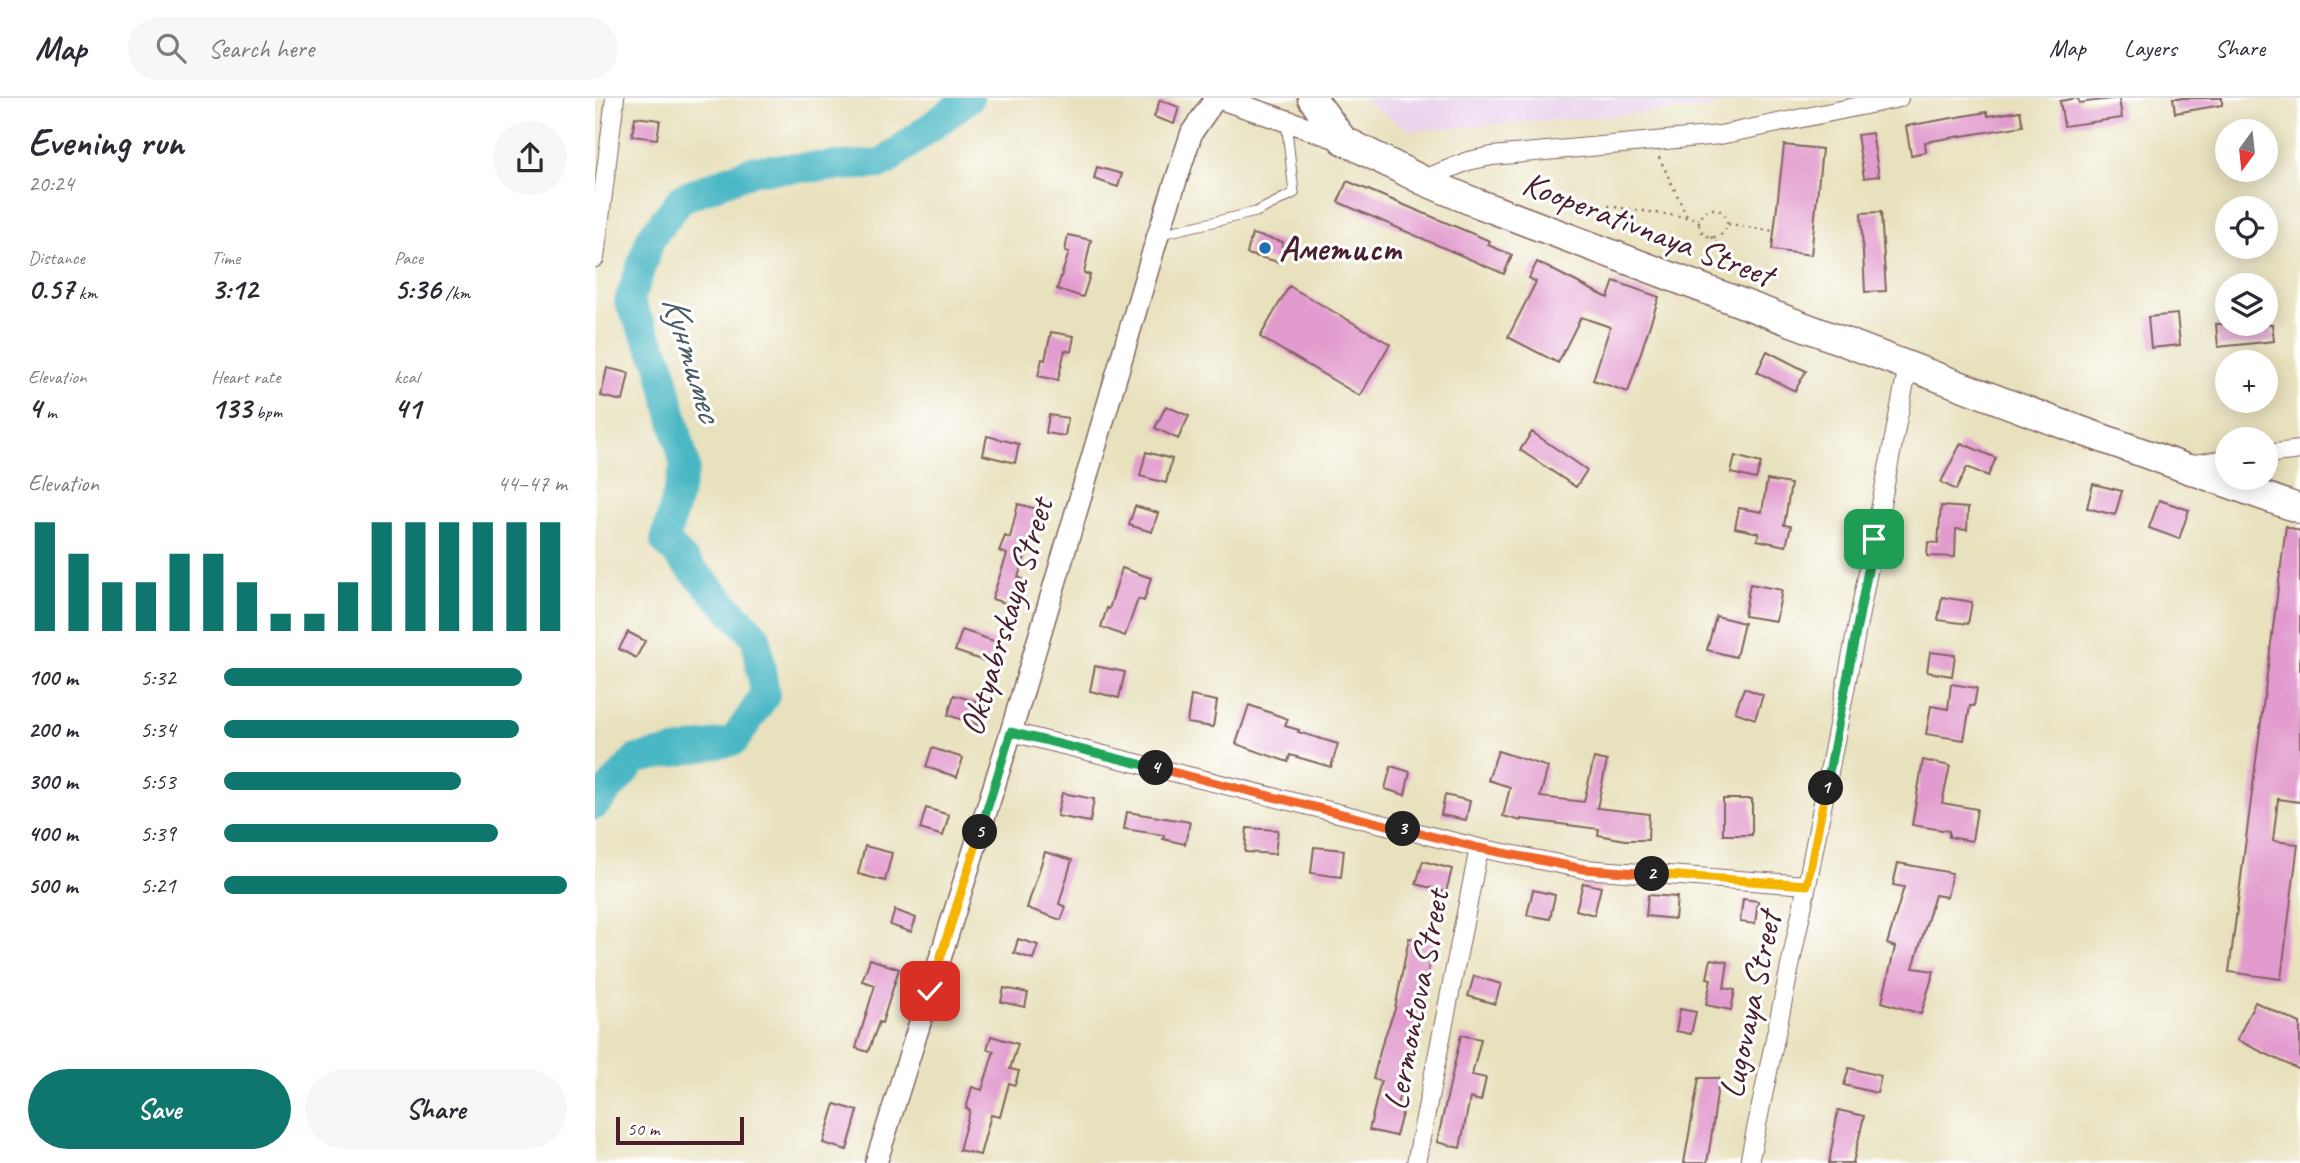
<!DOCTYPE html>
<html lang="en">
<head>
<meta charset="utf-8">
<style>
	:root { --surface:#fff; --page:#f7f7f7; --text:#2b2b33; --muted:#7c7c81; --line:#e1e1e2; --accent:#0f766e }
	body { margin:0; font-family:Caveat,sans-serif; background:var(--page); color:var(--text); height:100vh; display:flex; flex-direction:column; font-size:26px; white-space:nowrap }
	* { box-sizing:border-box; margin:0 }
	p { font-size:23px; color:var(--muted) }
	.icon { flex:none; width:38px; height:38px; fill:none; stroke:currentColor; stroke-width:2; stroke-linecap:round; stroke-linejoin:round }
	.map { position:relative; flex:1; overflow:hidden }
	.drawer { display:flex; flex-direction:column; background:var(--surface); width:595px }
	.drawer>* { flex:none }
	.needle { width:46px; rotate:195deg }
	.controls { position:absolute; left:1620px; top:21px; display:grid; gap:14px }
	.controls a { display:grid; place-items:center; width:63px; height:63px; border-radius:50%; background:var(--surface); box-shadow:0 4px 18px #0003; font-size:35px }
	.scale { position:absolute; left:21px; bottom:18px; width:128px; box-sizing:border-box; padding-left:7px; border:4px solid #4a1f2b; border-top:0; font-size:19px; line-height:24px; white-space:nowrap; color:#4a1f2b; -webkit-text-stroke:5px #fff; paint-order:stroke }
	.pin { position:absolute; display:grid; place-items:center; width:60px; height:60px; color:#fff; margin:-30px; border-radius:14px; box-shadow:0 4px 10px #0006 }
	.km { position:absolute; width:35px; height:35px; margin:-18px; border-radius:50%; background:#222; color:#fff; font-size:19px; line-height:35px; text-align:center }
	.round { display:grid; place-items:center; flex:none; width:74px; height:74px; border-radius:37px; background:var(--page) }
	.head { display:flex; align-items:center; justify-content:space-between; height:119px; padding:0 28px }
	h1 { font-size:38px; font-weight:600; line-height:52px }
	.figures { display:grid; grid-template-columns:repeat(3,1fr); gap:10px; height:119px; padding:7px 28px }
	.figures div { display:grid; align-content:center }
	.figures b { font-size:30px; font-weight:600 }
	.figures small { font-size:19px; font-weight:400 }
	.figures p { font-size:19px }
	.chart { height:196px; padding:14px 28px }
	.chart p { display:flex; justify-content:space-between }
	.chart svg { width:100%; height:126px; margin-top:7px; stroke:var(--accent); stroke-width:6 }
	.primary-button { display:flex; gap:14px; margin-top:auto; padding:14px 28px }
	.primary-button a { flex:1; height:80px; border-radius:42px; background:var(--accent); color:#fff; font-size:28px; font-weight:600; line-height:80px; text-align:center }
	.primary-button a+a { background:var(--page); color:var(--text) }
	ul { padding:0 28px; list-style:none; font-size:23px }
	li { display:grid; grid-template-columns:112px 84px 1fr; align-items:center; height:52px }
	li i { height:18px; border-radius:9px; background:var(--accent) }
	header { display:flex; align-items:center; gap:42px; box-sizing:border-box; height:98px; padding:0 35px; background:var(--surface); border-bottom:2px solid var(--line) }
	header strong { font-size:33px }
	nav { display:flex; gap:38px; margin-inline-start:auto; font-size:24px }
	.search { width:490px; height:63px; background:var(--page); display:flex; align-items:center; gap:18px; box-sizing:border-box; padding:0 24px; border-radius:38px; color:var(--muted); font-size:26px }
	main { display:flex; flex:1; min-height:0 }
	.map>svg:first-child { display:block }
	.built { fill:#ead1ec }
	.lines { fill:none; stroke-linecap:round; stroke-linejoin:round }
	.river { stroke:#49b7c4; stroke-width:30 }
	.building { fill:#e29bce }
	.service-casing { stroke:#81635e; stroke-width:11 }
	.minor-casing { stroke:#81635e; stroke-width:20 }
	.tertiary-casing { stroke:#81635e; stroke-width:24 }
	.primary-casing { stroke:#81635e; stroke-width:31 }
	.path { stroke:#81635e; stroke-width:2.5; stroke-dasharray:2 5; stroke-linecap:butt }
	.service { stroke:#fff; stroke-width:9 }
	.minor { stroke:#fff; stroke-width:18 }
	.tertiary { stroke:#fff; stroke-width:21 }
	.primary { stroke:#fff; stroke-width:28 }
	.split-1-casing { stroke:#fff; stroke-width:14 }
	.split-2-casing { stroke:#fff; stroke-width:14 }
	.split-3-casing { stroke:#fff; stroke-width:14 }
	.split-4-casing { stroke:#fff; stroke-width:14 }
	.split-5-casing { stroke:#fff; stroke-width:14 }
	.split-6-casing { stroke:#fff; stroke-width:14 }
	.split-1 { stroke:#22a559; stroke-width:9 }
	.split-2 { stroke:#f5b400; stroke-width:9 }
	.split-3 { stroke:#f0652b; stroke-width:9 }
	.split-4 { stroke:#f0652b; stroke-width:9 }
	.split-5 { stroke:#22a559; stroke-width:9 }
	.split-6 { stroke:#f5b400; stroke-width:9 }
	.poi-dot { fill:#1f6fb2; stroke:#fff; stroke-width:2.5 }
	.labels { text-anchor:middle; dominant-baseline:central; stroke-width:6; stroke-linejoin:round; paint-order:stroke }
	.street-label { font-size:35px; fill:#4a1f2b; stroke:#fff }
	.poi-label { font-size:35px; font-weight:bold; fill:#4a1f2b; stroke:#fff; text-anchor:start }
	.water-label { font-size:37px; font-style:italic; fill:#4a5c68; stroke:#fff }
</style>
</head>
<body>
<header>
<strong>Map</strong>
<div class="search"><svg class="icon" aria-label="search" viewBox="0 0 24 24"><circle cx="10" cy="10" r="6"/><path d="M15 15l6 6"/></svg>Search here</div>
<nav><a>Map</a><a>Layers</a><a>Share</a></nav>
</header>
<main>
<section class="drawer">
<div class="head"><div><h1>Evening run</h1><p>20:24</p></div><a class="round"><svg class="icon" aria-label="share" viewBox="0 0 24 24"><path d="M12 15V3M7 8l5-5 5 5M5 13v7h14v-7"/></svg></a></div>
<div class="figures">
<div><p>Distance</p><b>0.57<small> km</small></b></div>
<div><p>Time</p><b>3:12</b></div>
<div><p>Pace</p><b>5:36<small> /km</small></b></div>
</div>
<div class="figures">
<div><p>Elevation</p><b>4<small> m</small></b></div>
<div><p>Heart rate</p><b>133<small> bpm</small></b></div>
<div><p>kcal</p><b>41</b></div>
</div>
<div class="chart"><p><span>Elevation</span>44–47 m</p>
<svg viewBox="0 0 160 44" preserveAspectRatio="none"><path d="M5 44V6M15 44V17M25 44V27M35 44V27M45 44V17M55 44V17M65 44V27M75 44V38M85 44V38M95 44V27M105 44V6M115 44V6M125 44V6M135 44V6M145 44V6M155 44V6"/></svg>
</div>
<ul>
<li><b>100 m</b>5:32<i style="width:87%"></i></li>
<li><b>200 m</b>5:34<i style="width:86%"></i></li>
<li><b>300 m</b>5:53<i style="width:69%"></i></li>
<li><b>400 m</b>5:39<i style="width:80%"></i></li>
<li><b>500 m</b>5:21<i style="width:100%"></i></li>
</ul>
<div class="primary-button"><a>Save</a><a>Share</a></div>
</section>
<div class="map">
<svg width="1705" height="1065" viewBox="0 0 1705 1065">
	<rect width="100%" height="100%" fill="#fff"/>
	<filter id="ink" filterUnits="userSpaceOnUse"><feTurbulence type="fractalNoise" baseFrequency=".0143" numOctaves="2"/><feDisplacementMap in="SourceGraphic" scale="14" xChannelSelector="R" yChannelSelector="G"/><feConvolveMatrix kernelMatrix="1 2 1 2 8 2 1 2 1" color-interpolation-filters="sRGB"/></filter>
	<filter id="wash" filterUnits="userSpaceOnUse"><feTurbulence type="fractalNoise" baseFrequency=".00686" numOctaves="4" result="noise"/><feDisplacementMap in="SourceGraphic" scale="28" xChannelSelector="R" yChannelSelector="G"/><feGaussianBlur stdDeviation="1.57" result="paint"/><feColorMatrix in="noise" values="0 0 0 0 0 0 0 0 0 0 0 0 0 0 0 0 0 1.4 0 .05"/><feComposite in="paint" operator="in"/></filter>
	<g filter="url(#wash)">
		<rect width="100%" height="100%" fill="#e8e1bd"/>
		<path class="built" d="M 765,0 L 1115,0 L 1117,10 L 816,33 Z"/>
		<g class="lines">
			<path class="river" d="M 0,707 L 41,661 L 139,643 L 170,597 L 161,539 L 70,443 L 90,368 L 64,263 L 34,204 L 56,139 L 87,100 L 159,72 L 287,66 L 374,0"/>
		</g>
		<g id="blocks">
			<path class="building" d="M 1483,0 L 1484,5 L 1524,0 L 1527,20 L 1469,28 L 1465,3 Z
				M 1578,0 L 1627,0 L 1627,7 L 1580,15 Z
				M 565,2 L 584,9 L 579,26 L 559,19 Z
				M 1425,13 L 1428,28 L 1330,44 L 1331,54 L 1316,57 L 1311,28 L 1392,14 L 1393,18 Z
				M 40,19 L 65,22 L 62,41 L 37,38 Z
				M 1277,35 L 1284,78 L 1269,80 L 1262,37 Z
				M 1189,47 L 1227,51 L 1216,157 L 1177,152 Z
				M 502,69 L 527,76 L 523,89 L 499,81 Z
				M 752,83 L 895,143 L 893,147 L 917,157 L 909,176 L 743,104 Z
				M 1286,114 L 1291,193 L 1270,194 L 1266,115 Z
				M 657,136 L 688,144 L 684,164 L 652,156 Z
				M 473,137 L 496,142 L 489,175 L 495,177 L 488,199 L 462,191 L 474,154 L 470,153 Z
				M 942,164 L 1013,200 L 1019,183 L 1064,199 L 1033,294 L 998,282 L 1015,229 L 986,219 L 963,265 L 913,239 L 941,184 L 934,180 Z
				M 694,188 L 795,246 L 765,298 L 665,239 Z
				M 1582,216 L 1585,247 L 1556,250 L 1553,219 Z
				M 1621,226 L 1677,226 L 1679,243 L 1623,249 Z
				M 456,234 L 479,238 L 476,254 L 470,252 L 463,282 L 443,278 L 447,261 L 450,262 Z
				M 1172,253 L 1211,273 L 1200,293 L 1162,274 Z
				M 12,270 L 34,275 L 28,303 L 6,298 Z
				M 571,308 L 594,318 L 583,341 L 560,330 Z
				M 454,317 L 473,320 L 470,338 L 451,335 Z
				M 937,334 L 992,372 L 981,389 L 925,352 Z
				M 392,338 L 424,346 L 420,365 L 388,357 Z
				M 1366,345 L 1401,360 L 1393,378 L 1372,369 L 1361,392 L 1346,384 Z
				M 551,354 L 577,361 L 571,385 L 545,378 Z
				M 1140,358 L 1166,365 L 1161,381 L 1136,375 Z
				M 1172,382 L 1196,386 L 1189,427 L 1196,428 L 1191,448 L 1162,442 L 1164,435 L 1140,430 L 1144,410 L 1167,414 Z
				M 1498,386 L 1527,393 L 1520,417 L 1492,410 Z
				M 1564,402 L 1594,412 L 1584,441 L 1554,430 Z
				M 423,406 L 446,412 L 423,479 L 427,481 L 417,507 L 397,501 L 412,456 L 404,453 L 410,438 L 415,440 Z
				M 540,408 L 563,415 L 557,434 L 534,427 Z
				M 1346,408 L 1373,410 L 1372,432 L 1361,431 L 1360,459 L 1332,458 L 1333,444 L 1343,445 Z
				M 1691,428 L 1705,433 L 1705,704 L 1683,701 L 1678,743 L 1703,746 L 1686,881 L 1634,874 Z
				M 527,470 L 556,480 L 549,503 L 543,501 L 530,538 L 506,529 L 512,510 L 514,511 Z
				M 1155,486 L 1187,492 L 1181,523 L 1149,518 Z
				M 1347,499 L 1377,504 L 1373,526 L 1343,522 Z
				M 1121,518 L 1149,525 L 1141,559 L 1112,552 Z
				M 367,532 L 405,545 L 398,566 L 360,553 Z
				M 33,534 L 50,543 L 41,560 L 24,551 Z
				M 1335,554 L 1360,557 L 1357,578 L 1332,574 Z
				M 500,568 L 530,574 L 524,600 L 495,593 Z
				M 1356,586 L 1382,590 L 1379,608 L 1375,608 L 1369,642 L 1331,636 L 1336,608 L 1353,611 Z
				M 1149,590 L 1168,597 L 1160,621 L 1140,614 Z
				M 359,597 L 390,606 L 383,627 L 353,617 Z
				M 596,598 L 622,603 L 618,629 L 592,625 Z
				M 654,607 L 693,621 L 690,628 L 704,632 L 703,634 L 743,646 L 736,669 L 695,657 L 693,664 L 641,646 Z
				M 337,650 L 368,660 L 362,679 L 331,669 Z
				M 903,653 L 953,669 L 945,699 L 989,704 L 999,660 L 1012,663 L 1002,710 L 1054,716 L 1053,742 L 1030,742 L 1003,737 L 1004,731 L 926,721 L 926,723 L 908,718 L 915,689 L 893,682 Z
				M 1328,662 L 1355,668 L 1347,705 L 1382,711 L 1377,743 L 1354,739 L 1354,733 L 1317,727 Z
				M 796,668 L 815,674 L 810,697 L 790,691 Z
				M 467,695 L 499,701 L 495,724 L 462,718 Z
				M 850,697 L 875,703 L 871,722 L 846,717 Z
				M 1128,701 L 1157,701 L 1157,737 L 1128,737 Z
				M 331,710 L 354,717 L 348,738 L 325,731 Z
				M 532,714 L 595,724 L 590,746 L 568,741 L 569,737 L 529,731 Z
				M 652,730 L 683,732 L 680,756 L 650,754 Z
				M 270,748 L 297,755 L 290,783 L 263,776 Z
				M 719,749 L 749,752 L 746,779 L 716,775 Z
				M 450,754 L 477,762 L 464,806 L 471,809 L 466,822 L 432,810 Z
				M 828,763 L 857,771 L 851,794 L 821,786 Z
				M 1303,765 L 1357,775 L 1352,799 L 1340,797 L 1318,870 L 1339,873 L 1326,916 L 1287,904 L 1300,849 L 1292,846 L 1309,789 L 1298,787 Z
				M 988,785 L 1006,789 L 999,817 L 981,812 Z
				M 938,792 L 960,797 L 955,821 L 932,817 Z
				M 1053,797 L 1082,799 L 1080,821 L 1051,818 Z
				M 1148,801 L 1163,803 L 1160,826 L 1145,824 Z
				M 300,812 L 321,820 L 316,834 L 295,827 Z
				M 814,840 L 842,844 L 840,859 L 836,858 L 830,891 L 819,931 L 825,934 L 813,965 L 801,1011 L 808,1012 L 801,1038 L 774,1032 L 786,983 L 778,981 L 787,946 L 800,911 Z
				M 423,841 L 443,847 L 438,861 L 419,855 Z
				M 275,861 L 304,871 L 287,925 L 284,924 L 273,954 L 261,950 L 280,887 L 267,883 Z
				M 1116,861 L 1133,864 L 1129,890 L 1140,892 L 1136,912 L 1111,907 L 1116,881 L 1112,880 Z
				M 879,878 L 906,886 L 900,906 L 873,898 Z
				M 409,890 L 433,895 L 430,909 L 406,904 Z
				M 1660,904 L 1705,925 L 1705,972 L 1642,942 Z
				M 1085,911 L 1101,914 L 1096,936 L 1081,933 Z
				M 866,937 L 886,941 L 877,977 L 891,980 L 886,1003 L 875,1000 L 865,1050 L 842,1044 Z
				M 396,938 L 423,946 L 415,971 L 424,973 L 420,987 L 414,985 L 405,1019 L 396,1017 L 385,1057 L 364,1052 L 375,1012 L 371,1011 L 377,989 L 387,992 L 399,953 L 392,951 Z
				M 1254,970 L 1286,978 L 1282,995 L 1249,987 Z
				M 1104,980 L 1124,980 L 1116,1041 L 1112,1065 L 1089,1065 Z
				M 240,1006 L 263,1013 L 252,1052 L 228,1045 Z
				M 1243,1012 L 1269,1018 L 1258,1065 L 1234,1065 Z"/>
		</g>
	</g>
	<g filter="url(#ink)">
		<use href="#blocks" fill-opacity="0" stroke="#81635e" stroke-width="2"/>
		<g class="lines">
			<g class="service-casing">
				<path id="service" d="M 566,136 L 661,114 L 699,95 L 691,22"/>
			</g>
			<g class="minor-casing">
				<path id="minor" d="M 827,82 L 873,63 L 897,58 L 1125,37 L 1304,0
					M 0,160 L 20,0
					M 1671,356 L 1705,352
					M 1593,367 L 1633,361
					M 416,634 L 884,750 L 989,771 L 1212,787
					M 821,1065 L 884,750
					M 1154,1065 L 1212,787 L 1313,268"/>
			</g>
			<g class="tertiary-casing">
				<path id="tertiary" d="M 624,0 L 748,42
					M 281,1065 L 416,634 L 563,137 L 597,34 L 621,0"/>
			</g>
			<g class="primary-casing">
				<path id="primary" d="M 717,0 L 748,42 L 827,82 L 879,104 L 1459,323 L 1705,411"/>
			</g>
			<path class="path" d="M 1064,59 L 1093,120
				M 937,97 L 1104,121
				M1104 125a14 14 0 1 1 28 0a14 14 0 1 1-28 0Z
				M 1133,126 L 1179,133
				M 1116,139 L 1151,174"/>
			<use href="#service" class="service"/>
			<use href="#minor" class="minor"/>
			<use href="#tertiary" class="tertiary"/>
			<use href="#primary" class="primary"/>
		</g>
	</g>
	<g class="lines" filter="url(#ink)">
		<g class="split-1-casing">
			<path id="split-1" d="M 1231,690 L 1279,441"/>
		</g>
		<g class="split-2-casing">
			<path id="split-2" d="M 1057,776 L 1212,787 L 1231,690"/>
		</g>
		<g class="split-3-casing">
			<path id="split-3" d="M 808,731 L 884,750 L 989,771 L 1057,776"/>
		</g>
		<g class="split-4-casing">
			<path id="split-4" d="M 561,670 L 808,731"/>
		</g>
		<g class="split-5-casing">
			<path id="split-5" d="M 385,734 L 416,634 L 561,670"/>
		</g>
		<g class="split-6-casing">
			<path id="split-6" d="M 335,893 L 385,734"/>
		</g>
		<use href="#split-1" class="split-1"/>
		<use href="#split-2" class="split-2"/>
		<use href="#split-3" class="split-3"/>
		<use href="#split-4" class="split-4"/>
		<use href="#split-5" class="split-5"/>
		<use href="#split-6" class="split-6"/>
	</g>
	<circle class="poi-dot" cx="670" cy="150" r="7"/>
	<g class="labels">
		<g class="street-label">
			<text transform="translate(1053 131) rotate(21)">Kooperativnaya Street</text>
			<text transform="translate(411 519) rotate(-73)">Oktyabrskaya Street</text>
			<text transform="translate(821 902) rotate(-79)">Lermontova Street</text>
			<text transform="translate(1155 907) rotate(-78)">Lugovaya Street</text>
		</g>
		<g class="poi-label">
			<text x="684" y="150">Аметист</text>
		</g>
		<g class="water-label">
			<text transform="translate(98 260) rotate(73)">Кунтимес</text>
		</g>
	</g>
</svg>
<div class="controls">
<a><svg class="needle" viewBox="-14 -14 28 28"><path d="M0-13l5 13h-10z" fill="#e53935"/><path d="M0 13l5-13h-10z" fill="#7c7c81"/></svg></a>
<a><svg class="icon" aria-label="locate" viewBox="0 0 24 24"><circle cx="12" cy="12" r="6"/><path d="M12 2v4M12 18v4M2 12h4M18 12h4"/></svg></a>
<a><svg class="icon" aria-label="layers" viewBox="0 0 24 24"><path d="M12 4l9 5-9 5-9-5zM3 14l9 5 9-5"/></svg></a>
<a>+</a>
<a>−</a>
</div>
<div class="scale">50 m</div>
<div class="pin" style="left:1279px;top:441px;background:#1e9e55"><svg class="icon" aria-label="arrive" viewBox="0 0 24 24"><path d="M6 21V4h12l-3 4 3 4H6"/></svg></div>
<div class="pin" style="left:335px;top:893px;background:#d93025"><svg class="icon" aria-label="check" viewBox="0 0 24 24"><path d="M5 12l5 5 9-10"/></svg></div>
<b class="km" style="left:1231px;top:690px">1</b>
<b class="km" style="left:1057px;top:776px">2</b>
<b class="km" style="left:808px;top:731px">3</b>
<b class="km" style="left:561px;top:670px">4</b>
<b class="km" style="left:385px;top:734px">5</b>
</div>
</main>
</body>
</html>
